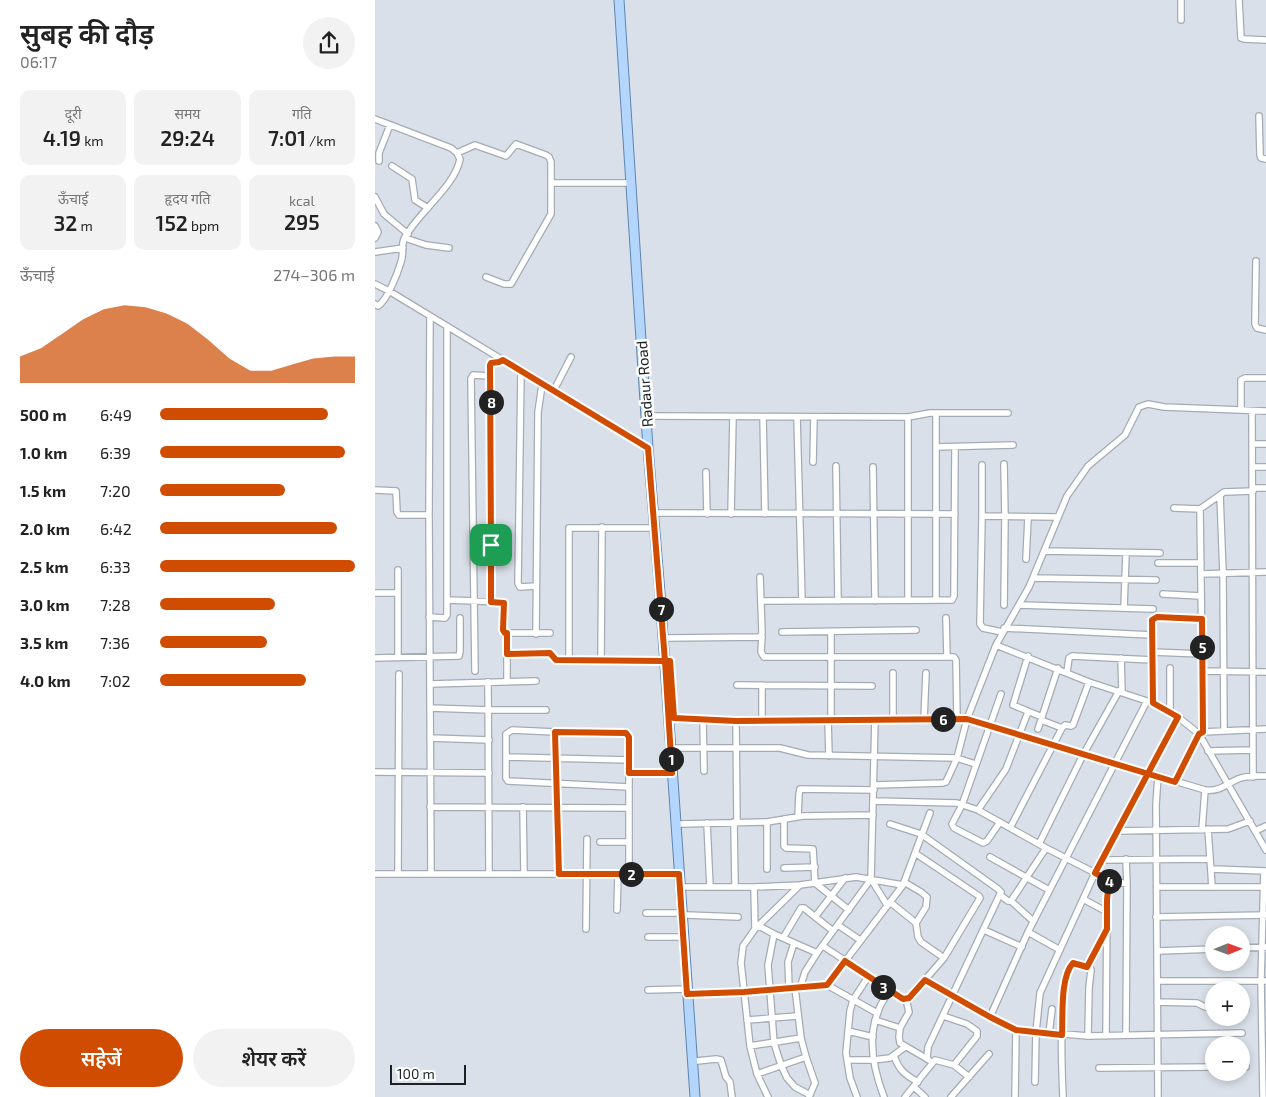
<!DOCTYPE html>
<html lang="hi">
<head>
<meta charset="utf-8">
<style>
	:root { --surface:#fff; --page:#f2f2f2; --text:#222; --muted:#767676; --accent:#d04c01 }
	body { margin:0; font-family:"Exo 2","Noto Sans Devanagari",sans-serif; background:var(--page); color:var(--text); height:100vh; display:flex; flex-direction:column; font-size:19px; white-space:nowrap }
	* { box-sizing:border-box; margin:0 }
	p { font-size:16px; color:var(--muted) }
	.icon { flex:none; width:28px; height:28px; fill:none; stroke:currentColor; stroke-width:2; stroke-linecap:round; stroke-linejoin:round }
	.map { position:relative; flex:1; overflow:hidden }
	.details { display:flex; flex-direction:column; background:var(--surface); width:375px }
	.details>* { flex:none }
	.needle { width:32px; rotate:89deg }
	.buttons { position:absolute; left:830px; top:926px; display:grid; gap:10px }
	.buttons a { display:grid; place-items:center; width:45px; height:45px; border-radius:50%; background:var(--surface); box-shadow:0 2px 8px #0003; font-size:25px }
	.scale { position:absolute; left:15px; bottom:12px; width:76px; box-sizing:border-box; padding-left:5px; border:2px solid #1e2124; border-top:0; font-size:14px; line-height:18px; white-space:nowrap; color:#1e2124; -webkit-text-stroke:4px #fff; paint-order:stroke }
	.pin { position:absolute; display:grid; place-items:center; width:42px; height:42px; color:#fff; margin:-21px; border-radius:10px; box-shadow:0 2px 8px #0006 }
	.km { position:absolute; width:25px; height:25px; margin:-12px; border-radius:50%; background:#222; color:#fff; font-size:14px; line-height:25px; text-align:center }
	.round { display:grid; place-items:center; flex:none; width:52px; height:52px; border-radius:26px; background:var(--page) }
	.summary { display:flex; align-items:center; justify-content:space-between; height:85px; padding:0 20px }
	h1 { font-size:28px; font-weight:600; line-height:38px }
	.figures { display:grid; grid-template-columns:repeat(3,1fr); gap:8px; height:85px; padding:5px 20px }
	.figures div { display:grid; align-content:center; border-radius:10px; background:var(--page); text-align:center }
	.figures b { font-size:21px; font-weight:600 }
	.figures small { font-size:14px; font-weight:400 }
	.figures p { font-size:14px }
	.chart { height:140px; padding:10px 20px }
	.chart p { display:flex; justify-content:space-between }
	.chart svg { width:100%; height:90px; margin-top:5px; fill:var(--accent); opacity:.7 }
	.cta { display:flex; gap:10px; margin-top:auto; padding:10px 20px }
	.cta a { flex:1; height:58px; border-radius:30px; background:var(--accent); color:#fff; font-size:20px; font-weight:600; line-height:58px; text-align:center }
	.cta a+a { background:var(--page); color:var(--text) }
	ul { padding:0 20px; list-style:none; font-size:16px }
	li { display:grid; grid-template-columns:80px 60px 1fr; align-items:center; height:38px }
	li i { height:12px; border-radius:6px; background:var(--accent) }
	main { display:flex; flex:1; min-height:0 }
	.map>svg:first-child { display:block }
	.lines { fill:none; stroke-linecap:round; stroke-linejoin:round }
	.street-casing { stroke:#a4abb3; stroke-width:8 }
	.primary-casing { stroke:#5f85af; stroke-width:11 }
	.street { stroke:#fff; stroke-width:5.5 }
	.primary { stroke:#b4d6fc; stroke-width:9 }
	.route-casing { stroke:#fff; stroke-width:10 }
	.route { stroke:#d04c01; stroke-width:6 }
	.labels { text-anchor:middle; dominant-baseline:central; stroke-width:5; stroke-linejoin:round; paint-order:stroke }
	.street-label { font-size:15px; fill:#1e2124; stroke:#fff }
</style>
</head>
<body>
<main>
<section class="details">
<div class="summary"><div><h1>सुबह की दौड़</h1><p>06:17</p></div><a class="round"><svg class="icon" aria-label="share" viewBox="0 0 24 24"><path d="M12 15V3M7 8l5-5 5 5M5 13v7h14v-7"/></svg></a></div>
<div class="figures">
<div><p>दूरी</p><b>4.19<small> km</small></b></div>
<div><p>समय</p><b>29:24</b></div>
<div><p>गति</p><b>7:01<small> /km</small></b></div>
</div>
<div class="figures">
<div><p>ऊँचाई</p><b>32<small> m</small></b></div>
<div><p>हृदय गति</p><b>152<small> bpm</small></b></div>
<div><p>kcal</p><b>295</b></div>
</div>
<div class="chart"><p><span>ऊँचाई</span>274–306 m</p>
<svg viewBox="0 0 160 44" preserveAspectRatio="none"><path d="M0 44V31L10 27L20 20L30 13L40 8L50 6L60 7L70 10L80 15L90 23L100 32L110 38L120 38L130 35L140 32L150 31L160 31V44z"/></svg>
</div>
<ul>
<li><b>500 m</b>6:49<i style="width:86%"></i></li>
<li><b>1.0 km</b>6:39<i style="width:95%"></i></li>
<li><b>1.5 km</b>7:20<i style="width:64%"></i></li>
<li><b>2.0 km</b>6:42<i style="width:91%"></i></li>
<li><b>2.5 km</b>6:33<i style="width:100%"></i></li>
<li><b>3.0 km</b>7:28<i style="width:59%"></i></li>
<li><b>3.5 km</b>7:36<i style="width:55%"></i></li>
<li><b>4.0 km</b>7:02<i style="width:75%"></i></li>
</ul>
<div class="cta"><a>सहेजें</a><a>शेयर करें</a></div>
</section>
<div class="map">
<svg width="891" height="1097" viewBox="0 0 891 1097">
	<rect width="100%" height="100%" fill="#d9e0e9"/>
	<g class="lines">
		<g class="street-casing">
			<path id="street" d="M 864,0 L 866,38 L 869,39 L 891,40
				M 806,20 L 806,0
				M 884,116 L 885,155 L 886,158 L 891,159
				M 0,119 L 76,148 L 82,153 L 85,159 C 80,187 42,213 29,239 C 26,246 29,254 26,262 C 23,272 12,301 3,306 L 0,304
				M 82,153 L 100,145 L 131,156 L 141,144 L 171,155 L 174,157 L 176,162 L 176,214 L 136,284 L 129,284 L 111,277
				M 4,161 L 4,153 L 15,125
				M 17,166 L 37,179 L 40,200 L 53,208
				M 177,183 L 256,183
				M 0,197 L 9,214 L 33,234
				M 0,226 L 3,232 L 0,238
				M 30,238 L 51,245 L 74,248
				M 0,252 L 28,248
				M 881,261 L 880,324 L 882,328 L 891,330
				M 0,284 L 14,291 L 273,448
				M 146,372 L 143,583 L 145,587 L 161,586
				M 178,392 L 196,357
				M 866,410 L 866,380 L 870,378 L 891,378
				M 877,411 L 878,777
				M 561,413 L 561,600
				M 277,416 L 533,417 L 555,413 L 633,413
				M 388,417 L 390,514
				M 422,417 L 427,601
				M 877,444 L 891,444
				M 561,447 L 638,445
				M 438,462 L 439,417
				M 629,464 L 630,517 L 629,605
				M 607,465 L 607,516 L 605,624 L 608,628 L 627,632
				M 461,466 L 463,601
				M 498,467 L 500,601
				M 877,467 L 891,467
				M 331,472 L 332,514
				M 877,488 L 891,488
				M 0,490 L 21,491 L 22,512 L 24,515 L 54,515 L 55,316
				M 799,508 L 825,509 L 845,495
				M 284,513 L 580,514
				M 356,514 L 358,417
				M 54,515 L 56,874
				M 607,516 L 682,517
				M 669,551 L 785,553
				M 651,559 L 653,518
				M 783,563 L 826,563
				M 826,574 L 891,572
				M 658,578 L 781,580
				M 0,593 L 23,593
				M 788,594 L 826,596
				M 72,600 L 128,602 L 128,630 L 130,633 L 175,633
				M 533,600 L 533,417
				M 386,601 L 577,600 L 579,596 L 580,447
				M 116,602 L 115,365 L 116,363 L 124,362 L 128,360
				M 644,605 L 778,609
				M 749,608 L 751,553
				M 54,617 L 70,618 L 72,615 L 72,326
				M 571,618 L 572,656
				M 629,628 L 777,635
				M 407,632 L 541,630
				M 161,634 L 163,412 L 167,385
				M 387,636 L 386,652 L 389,657 L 579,657 L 581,660 L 582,718
				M 293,638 L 385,637 L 387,633 L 385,577
				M 621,645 L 714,682 L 778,703 L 803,717 L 824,734 L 891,850
				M 777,652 L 827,654
				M 132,654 L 175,653 L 181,660 L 295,661
				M 653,656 L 638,705 L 667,717
				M 0,658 L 84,656 L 85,651 L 85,618
				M 23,658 L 23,570
				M 746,658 L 747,692
				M 194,660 L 194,528 L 280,528
				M 226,661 L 227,527
				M 100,671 L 96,379 L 98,375 L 115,376
				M 827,671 L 891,672
				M 692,672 L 694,658 L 697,656 L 777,660
				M 113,682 L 114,874
				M 132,682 L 132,633
				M 55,684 L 161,681
				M 362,685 L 497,686
				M 387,685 L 387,720
				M 778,703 L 777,621 L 782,617 L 827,619
				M 55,708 L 114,710 L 171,710
				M 795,712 L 795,668
				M 299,718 L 361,721 L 592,719 L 830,790 C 845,792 851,784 863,779 C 871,775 882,776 891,776
				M 328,719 L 329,771
				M 518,719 L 518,673
				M 549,719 L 551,673
				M 453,720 L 454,756
				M 456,720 L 456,632
				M 666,720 L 687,728
				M 361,721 L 362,822
				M 663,729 L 683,668
				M 849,730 L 848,573 L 845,495 L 849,492 L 878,491
				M 180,732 L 184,874
				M 828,732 L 891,729
				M 55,738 L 114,740
				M 301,748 L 405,748 L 433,755 L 582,758 L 600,764
				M 833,751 L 877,750
				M 132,757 L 254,760
				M 0,772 L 114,773
				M 254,773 L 297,773
				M 783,776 L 781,805 L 783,1097
				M 800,782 L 824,734 L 828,732 L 825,509
				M 499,785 L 568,783 L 571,782 L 582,758 L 592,719 L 621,645 L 654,587 L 692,496 L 713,466 L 750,435 L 764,407 L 773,404 L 789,407 L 891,411
				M 499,801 L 582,803 L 603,810 L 671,848 L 734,880 L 752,884
				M 55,807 L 254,808
				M 148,807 L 149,873
				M 603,810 L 631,769 L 653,712
				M 423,817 L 424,794 L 425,789 L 499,790
				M 409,819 L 409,846 L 411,848 L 438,849 L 440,883 L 474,910
				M 359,822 L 360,887
				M 392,822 L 392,869
				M 625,822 L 612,841 L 608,843 L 579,828 L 577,824 L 587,805 L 626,694
				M 332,823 L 335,887
				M 306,824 L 392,822 L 428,816 L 498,815
				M 515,824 L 546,834 L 623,889 L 626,892 L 553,1047 L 552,1059
				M 635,828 L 687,728 L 690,725 L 696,726 L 698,725 L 714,682
				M 833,829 L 837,887
				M 827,830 L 830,790
				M 743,831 L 853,829 L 875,821
				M 880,831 L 891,826
				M 225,842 L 254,842
				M 664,844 L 708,755 L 744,691
				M 615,857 L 674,890
				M 751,859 L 752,884 L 751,1035
				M 727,860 L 835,859
				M 409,868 L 440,867
				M 837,869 L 891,871
				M 0,874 L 305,874
				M 23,874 L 24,674
				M 254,874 L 254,737 L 253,735 L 245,732 L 180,732 L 137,730 L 131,734 L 131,778 L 133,781 L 254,787
				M 496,879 L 500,719
				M 529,882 L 546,892 L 552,897 L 551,907 L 541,923
				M 310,887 L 379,887 L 425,885
				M 379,887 L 380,929
				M 782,887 L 891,887
				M 625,895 L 633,901 L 636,901 L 671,848
				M 708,899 L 732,912
				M 636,901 L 658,921
				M 515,902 L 541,923 L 543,937 L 546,942 L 569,958
				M 242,910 L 243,875
				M 271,913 L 307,913
				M 312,915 L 363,917
				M 440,917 L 470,878
				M 781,917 L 891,915
				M 463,925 L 485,940
				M 384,926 L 399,934 L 442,953
				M 211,929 L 212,839
				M 609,930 L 647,947
				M 653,932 L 685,950
				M 399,934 L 393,965 L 399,1043 L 406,1065 L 412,1078 L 420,1087 L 435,1095
				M 273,937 L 308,937
				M 408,938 L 426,908 L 429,908 L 458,931
				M 448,946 L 528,999 L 534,998 L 569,958 L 605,898 L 604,896 L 540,853
				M 866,948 L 891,947
				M 783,951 L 839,949
				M 712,967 L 732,929
				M 551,980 L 615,1017 L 641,1030 L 713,1036 L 867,1033
				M 783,981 L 891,981
				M 452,985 L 528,885 L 555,813
				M 414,988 L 413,962 L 419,943
				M 420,988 L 426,1038 L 431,1057 L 440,1083 L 434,1097
				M 425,988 L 430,972 L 442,953 L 496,879 L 512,905
				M 273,990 L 312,989
				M 312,994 L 369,992 L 452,985 L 502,1013
				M 782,1002 L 822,1003 L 830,1007 L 839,1008
				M 866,1008 L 871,1009
				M 568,1016 L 592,1024 L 602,1031 L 602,1036 L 579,1065
				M 615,1017 L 653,932 L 772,701
				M 372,1020 L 422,1016
				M 500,1020 L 525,1028 L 524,1037 L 525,1043 L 554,1060
				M 525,1028 L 534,1012 L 531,999
				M 473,1031 L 498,1037
				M 674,1034 L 677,1009
				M 731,1036 L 732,900 L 734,880
				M 375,1046 L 426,1038
				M 519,1056 C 524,1070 530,1075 543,1082
				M 472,1060 L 498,1060 L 515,1058 L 530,1047
				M 322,1061 L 341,1059 L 346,1060 L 351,1077 L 355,1082 L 357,1097
				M 866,1067 L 871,1067
				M 724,1068 L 839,1067
				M 382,1074 L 431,1057
				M 660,1082 L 661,1032 L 665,993 L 720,873 L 803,717
				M 539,1087 L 550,1097
				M 393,1097 L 382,1074 L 375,1046 L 366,963 L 368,946 L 380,929 L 425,885 L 481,877 L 528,885
				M 482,1097 L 475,1078 L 471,1053 L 475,1011 L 478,1000 L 493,977
				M 509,1097 C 499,1071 492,1039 503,1012 C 505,1004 510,998 514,991
				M 530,1097 L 560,1060 L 579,1065 L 594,1077
				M 576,1097 L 614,1054
				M 640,1097 L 641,1030
				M 688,1097 C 687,1071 682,981 698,963 L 715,968 L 716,970 L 714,988 L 713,1036
				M 888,1097 L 886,981 L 889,871"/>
		</g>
		<g class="primary-casing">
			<path id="primary" d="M 244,0 L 273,448 L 285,593 L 320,1097"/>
		</g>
		<use href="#street" class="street"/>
		<use href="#primary" class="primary"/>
	</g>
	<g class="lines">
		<g class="route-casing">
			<path id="route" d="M 116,545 L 116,602 L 129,603 L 128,630 L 130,633 L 132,633 L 132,654 L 175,653 L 181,660 L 290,661 L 297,773 L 254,773 L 254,737 L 251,733 L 180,732 L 184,874 L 304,874 L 312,994 L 369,992 L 452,985 L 470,961 L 528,999 L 534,998 L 550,980 L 615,1017 L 641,1030 L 687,1035 C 688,1016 685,977 698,963 L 712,967 L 732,929 L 732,900 L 734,880 L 720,873 C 748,821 775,769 803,717 L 778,703 L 777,620 L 782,617 L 827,619 L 828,732 L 824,734 L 800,782 L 592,719 L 361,721 L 299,718 L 295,661 L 290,661 L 273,448 L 128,360 L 124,362 L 116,363 L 115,365 L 116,545"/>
		</g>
		<use href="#route" class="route"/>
	</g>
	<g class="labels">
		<g class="street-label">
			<text transform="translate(269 384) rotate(-94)">Radaur Road</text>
		</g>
	</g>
</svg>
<div class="buttons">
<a><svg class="needle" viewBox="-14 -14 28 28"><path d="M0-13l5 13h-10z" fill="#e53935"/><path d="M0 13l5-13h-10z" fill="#767676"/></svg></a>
<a>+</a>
<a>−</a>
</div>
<div class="scale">100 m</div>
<div class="pin" style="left:116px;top:545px;background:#1e9e55"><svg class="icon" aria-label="arrive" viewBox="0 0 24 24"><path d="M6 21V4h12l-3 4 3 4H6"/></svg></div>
<b class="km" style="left:296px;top:759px">1</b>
<b class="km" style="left:256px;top:874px">2</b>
<b class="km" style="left:508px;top:987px">3</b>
<b class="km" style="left:734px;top:881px">4</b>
<b class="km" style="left:827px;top:647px">5</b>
<b class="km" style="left:568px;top:719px">6</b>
<b class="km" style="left:286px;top:609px">7</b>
<b class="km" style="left:116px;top:402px">8</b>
</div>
</main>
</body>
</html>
